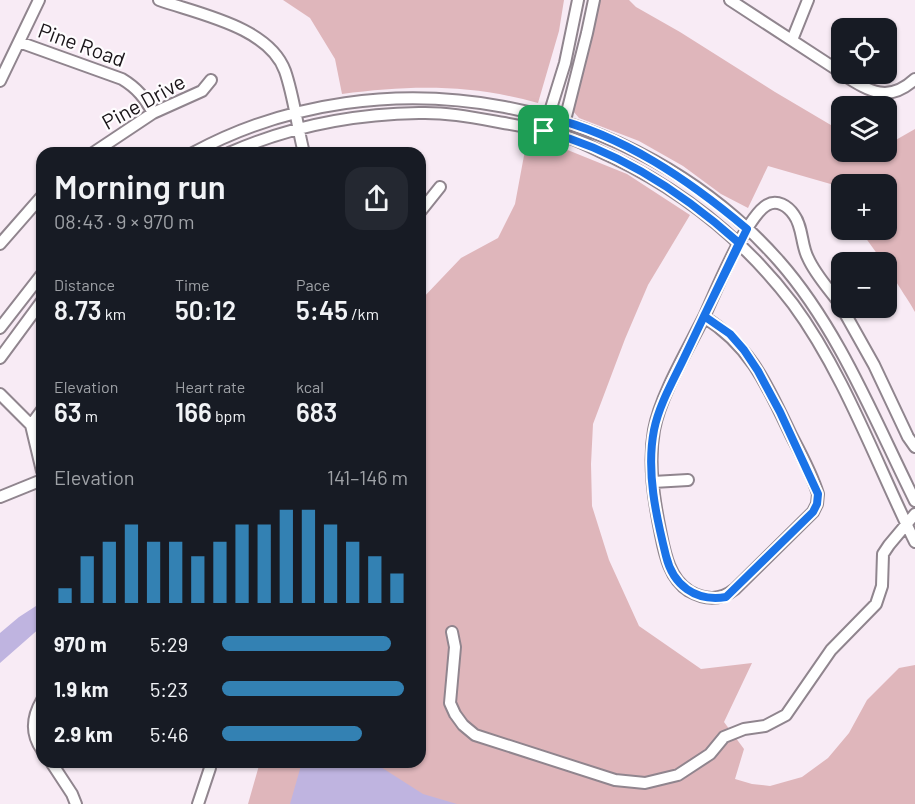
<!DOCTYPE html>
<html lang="en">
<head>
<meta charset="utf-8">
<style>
	:root { --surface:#171b24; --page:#242831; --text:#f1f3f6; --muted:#9ea1a6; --accent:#3381b3 }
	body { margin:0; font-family:Barlow,sans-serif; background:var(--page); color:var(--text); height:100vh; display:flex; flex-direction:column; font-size:22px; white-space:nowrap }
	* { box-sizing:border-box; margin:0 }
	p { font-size:20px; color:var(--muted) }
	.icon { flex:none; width:33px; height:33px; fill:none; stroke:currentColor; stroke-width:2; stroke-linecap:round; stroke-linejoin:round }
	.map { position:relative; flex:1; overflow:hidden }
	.details { position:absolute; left:36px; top:147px; width:390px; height:621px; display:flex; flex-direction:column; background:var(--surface); border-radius:18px; box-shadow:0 2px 4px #0004 }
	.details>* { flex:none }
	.tools { position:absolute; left:831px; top:18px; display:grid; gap:12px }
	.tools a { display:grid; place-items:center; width:66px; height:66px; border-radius:12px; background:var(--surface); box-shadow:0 2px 4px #0004; font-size:30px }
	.pin { position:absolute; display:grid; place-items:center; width:51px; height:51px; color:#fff; margin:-26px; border-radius:12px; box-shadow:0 3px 9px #0006 }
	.round { display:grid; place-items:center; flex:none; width:63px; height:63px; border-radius:18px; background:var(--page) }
	.head { display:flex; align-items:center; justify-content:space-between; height:102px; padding:0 18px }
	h1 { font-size:33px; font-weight:600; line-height:45px }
	.figures { display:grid; grid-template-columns:repeat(3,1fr); gap:9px; height:102px; padding:6px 18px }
	.figures div { display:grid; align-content:center }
	.figures b { font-size:26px; font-weight:600 }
	.figures small { font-size:16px; font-weight:400 }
	.figures p { font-size:16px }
	.chart { height:168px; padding:12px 18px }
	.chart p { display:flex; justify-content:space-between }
	.chart svg { width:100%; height:108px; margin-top:6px; stroke:var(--accent); stroke-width:6 }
	ul { padding:0 18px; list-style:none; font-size:20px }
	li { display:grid; grid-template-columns:96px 72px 1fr; align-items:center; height:45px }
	li i { height:15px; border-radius:8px; background:var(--accent) }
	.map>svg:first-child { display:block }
	.green { fill:#dfb6bb }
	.water { fill:#bfb4e0 }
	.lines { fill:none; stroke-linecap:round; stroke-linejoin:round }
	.minor-casing { stroke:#90858e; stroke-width:14 }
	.minor { stroke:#fff; stroke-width:10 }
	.route-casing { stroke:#fff; stroke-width:12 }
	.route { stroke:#1a73e8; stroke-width:8 }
	.labels { text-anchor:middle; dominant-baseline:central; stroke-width:4.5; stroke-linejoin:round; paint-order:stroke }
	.street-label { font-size:21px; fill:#191418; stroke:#fefcfe }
</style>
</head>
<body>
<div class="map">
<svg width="915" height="804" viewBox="0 0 915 804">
	<rect width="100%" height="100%" fill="#f8ebf5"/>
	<path class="green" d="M 283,0 L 564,0 L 559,31 L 538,103 C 471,84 410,85 342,94 L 335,59 L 310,18 Z
		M 600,0 L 629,0 L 636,7 L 680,32 L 775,92 L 841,131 L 842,152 L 886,152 L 887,145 L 915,129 L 915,312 C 910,302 887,270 886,262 L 883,262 L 865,237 L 864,230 L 886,230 L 886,184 L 842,184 L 841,187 L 768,166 L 748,208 L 721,194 L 683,166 L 639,141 L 579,118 L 573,111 Z
		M 528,134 L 627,174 L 690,215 L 648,285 L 625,339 L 593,424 L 591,464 L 592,506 L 609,560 L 639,626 L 701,669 L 752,663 L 724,722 L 744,749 L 735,779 L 752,784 L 770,786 L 802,777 L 828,758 L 849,733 L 867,700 L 899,668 L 915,665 L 915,804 L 248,804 L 260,762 L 420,762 L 420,301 L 461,258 L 498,238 L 515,204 Z"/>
	<path class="water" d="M 36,606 L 40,608 L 41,627 L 0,663 L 0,633 L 19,617 Z
		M 302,762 L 373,762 L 423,794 L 457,804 L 290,804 Z"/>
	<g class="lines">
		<g class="minor-casing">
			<path id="minor" d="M 159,0 C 199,14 269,27 285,71 C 294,97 297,126 304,153
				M 730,0 L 842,73
				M 792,40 L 808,0
				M 19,42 L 122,79 C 137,88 145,98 153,113
				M 842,74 C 869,91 888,104 915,79
				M 0,81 L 39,0
				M 547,121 L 565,63 L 578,0
				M 561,136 L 587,33 L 594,0
				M 93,153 L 153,113 L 202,91 L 211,80
				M 193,153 C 385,49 635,98 779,261 C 839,329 875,421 915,501
				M 229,153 C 288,127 354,114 419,113 C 447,112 476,118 504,123 C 526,127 549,131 570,138 C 585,143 598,151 612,157 C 683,191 745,241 793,304 C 844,373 877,465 915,542
				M 420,212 L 440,187
				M 0,244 L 42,196
				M 842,308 L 874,365 L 908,437 L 915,447
				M 704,317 C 688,349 660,396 654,430 C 648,464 654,501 661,535 C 665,555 670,579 689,591 C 705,600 720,601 735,589 L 813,512 L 817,504 L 818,494 C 812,474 801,454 791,435 C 768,387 751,346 704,317 C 715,293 746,217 767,205 C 777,199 788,206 794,215 C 803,227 801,245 808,258 C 816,276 831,291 842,307
				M 0,328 L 42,274
				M 0,358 L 42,301
				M 0,394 L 31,425 L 42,471
				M 31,425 L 42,410
				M 653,482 L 688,480
				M 0,497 L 42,480
				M 452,632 L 455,647 L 450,703 L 455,714 L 463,725 L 475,735 L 615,780 L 645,783 L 678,775 L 710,754 L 724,737 L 744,729 L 765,726 L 786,715 L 831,650 L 876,604 L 882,586 L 883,554 L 889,545 L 915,514
				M 42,700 C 32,717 30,733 42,750
				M 51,762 L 72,794 L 76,804
				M 198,804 L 210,768 L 210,762"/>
		</g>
		<use href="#minor" class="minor"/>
	</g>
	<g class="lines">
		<g class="route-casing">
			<path id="route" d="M 544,131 C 618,150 683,193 739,243 C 720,282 702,320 684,358 C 673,381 659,405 654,430 C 646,471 656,516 666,556 C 673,585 695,602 726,597 L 813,512 L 817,504 L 818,494 L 780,412 L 758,371 L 744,350 L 730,334 L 704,316 L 747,229 C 689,180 623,135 548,117 L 544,131"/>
		</g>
		<use href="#route" class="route"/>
	</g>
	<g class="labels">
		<g class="street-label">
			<text transform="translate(82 44) rotate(20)">Pine Road</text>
			<text transform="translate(143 101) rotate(-29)">Pine Drive</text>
		</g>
	</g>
</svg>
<div class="tools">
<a><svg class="icon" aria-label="locate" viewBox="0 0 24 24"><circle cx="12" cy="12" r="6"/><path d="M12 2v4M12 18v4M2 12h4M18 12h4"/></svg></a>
<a><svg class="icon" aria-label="layers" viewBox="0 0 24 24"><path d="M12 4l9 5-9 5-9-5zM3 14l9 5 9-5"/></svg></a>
<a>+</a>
<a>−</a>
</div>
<div class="pin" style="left:544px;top:131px;background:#1e9e55"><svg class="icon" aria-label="arrive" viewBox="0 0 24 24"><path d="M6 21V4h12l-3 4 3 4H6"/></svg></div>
<section class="details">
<div class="head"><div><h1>Morning run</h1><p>08:43 · 9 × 970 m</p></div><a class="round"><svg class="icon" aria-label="share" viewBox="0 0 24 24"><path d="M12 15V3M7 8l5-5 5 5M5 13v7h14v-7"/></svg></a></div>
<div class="figures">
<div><p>Distance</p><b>8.73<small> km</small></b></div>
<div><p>Time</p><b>50:12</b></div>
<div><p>Pace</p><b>5:45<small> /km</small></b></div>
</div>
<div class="figures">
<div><p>Elevation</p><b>63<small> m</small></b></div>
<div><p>Heart rate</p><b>166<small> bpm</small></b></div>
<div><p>kcal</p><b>683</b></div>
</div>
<div class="chart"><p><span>Elevation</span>141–146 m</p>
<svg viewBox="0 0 160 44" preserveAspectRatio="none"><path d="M5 44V38M15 44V25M25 44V19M35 44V12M45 44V19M55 44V19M65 44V25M75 44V19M85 44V12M95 44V12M105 44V6M115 44V6M125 44V12M135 44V19M145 44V25M155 44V32"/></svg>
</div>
<ul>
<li><b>970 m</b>5:29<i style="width:91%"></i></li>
<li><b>1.9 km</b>5:23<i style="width:98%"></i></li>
<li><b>2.9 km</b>5:46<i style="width:75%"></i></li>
</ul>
</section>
</div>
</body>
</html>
